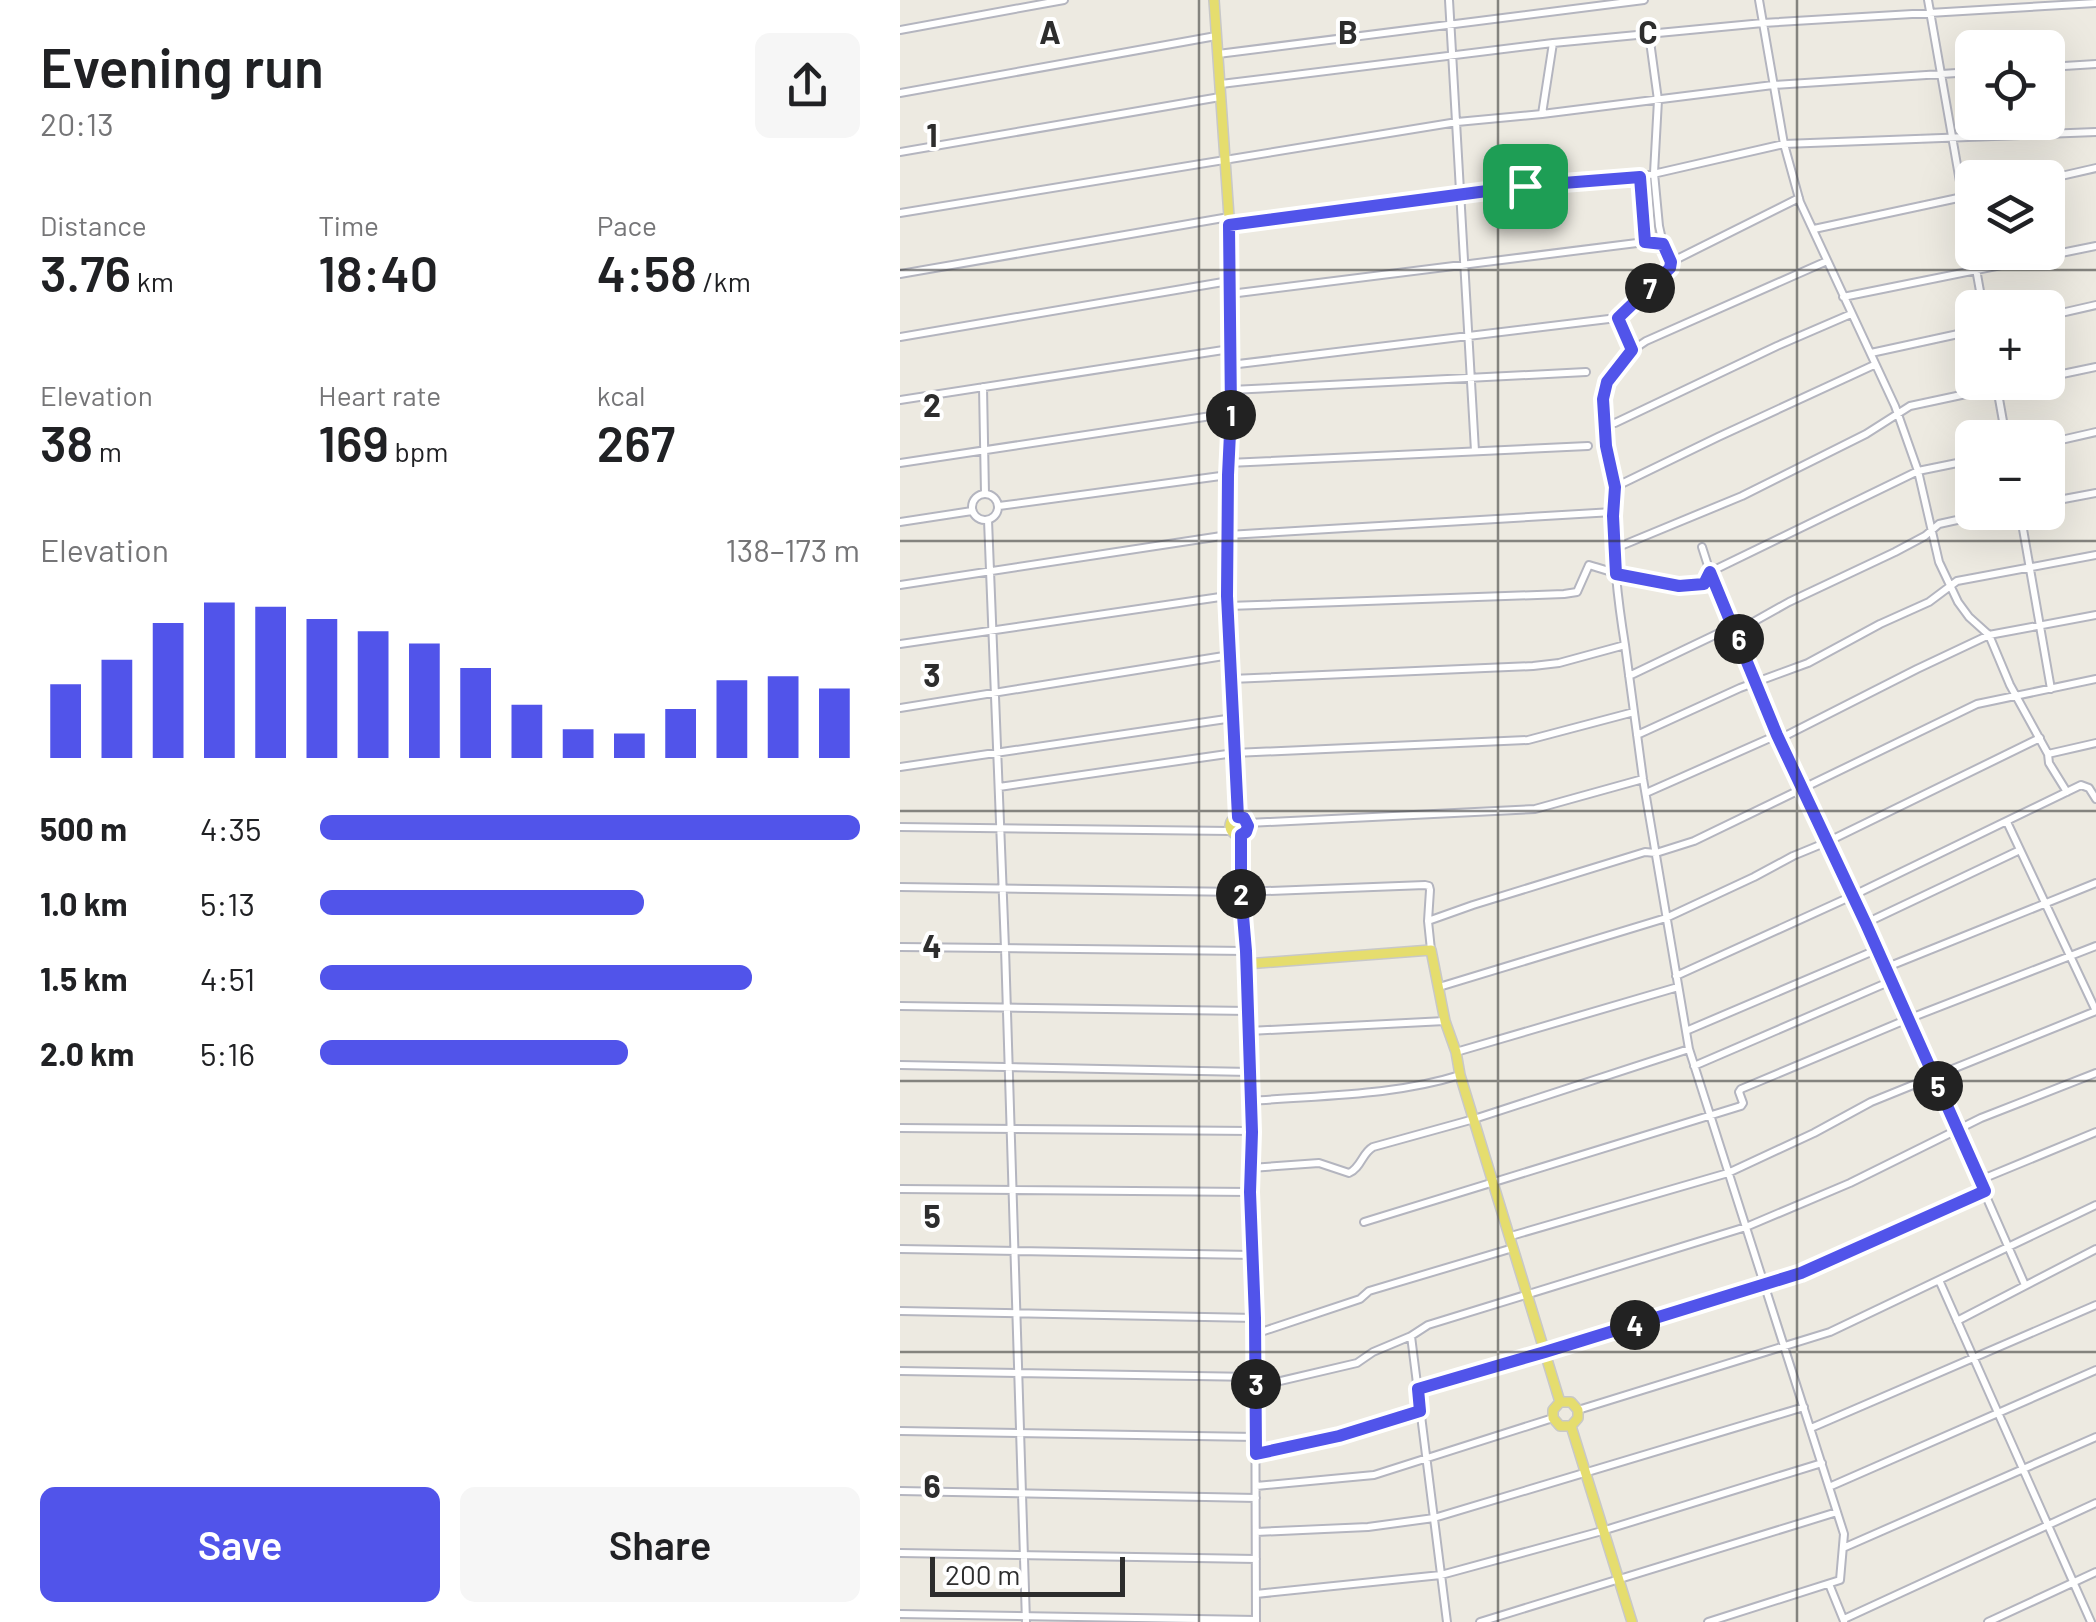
<!DOCTYPE html>
<html lang="en">
<head>
<meta charset="utf-8">
<style>
	:root { --surface:#fff; --page:#f6f6f6; --text:#202124; --muted:#757577; --accent:#5154ea }
	body { margin:0; font-family:Barlow,sans-serif; background:var(--page); color:var(--text); height:100vh; display:flex; flex-direction:column; font-size:38px; white-space:nowrap }
	* { box-sizing:border-box; margin:0 }
	p { font-size:32px; color:var(--muted) }
	.icon { flex:none; width:55px; height:55px; fill:none; stroke:currentColor; stroke-width:2; stroke-linecap:round; stroke-linejoin:round }
	.map { position:relative; flex:1; overflow:hidden }
	.side { display:flex; flex-direction:column; background:var(--surface); width:900px }
	.side>* { flex:none }
	.controls { position:absolute; left:1055px; top:30px; display:grid; gap:20px }
	.controls a { display:grid; place-items:center; width:110px; height:110px; border-radius:15px; background:var(--surface); box-shadow:0 10px 40px #0002; font-size:50px }
	.scale { position:absolute; left:30px; bottom:25px; width:195px; box-sizing:border-box; padding-left:10px; border:5px solid #2d2d2d; border-top:0; font-size:28px; line-height:35px; white-space:nowrap; color:#2d2d2d; -webkit-text-stroke:8px #fff; paint-order:stroke }
	.pin { position:absolute; display:grid; place-items:center; width:85px; height:85px; color:#fff; margin:-42px; border-radius:20px; box-shadow:0 5px 15px #0006 }
	.km { position:absolute; width:50px; height:50px; margin:-25px; border-radius:50%; background:#222; color:#fff; font-size:28px; line-height:50px; text-align:center }
	.round { display:grid; place-items:center; flex:none; width:105px; height:105px; border-radius:15px; background:var(--page) }
	.summary { display:flex; align-items:center; justify-content:space-between; height:170px; padding:0 40px }
	h1 { font-size:55px; font-weight:600; line-height:75px }
	.figures { display:grid; grid-template-columns:repeat(3,1fr); gap:15px; height:170px; padding:10px 40px }
	.figures div { display:grid; align-content:center }
	.figures b { font-size:50px; font-weight:600 }
	.figures small { font-size:28px; font-weight:400 }
	.figures p { font-size:28px }
	.chart { height:280px; padding:20px 40px }
	.chart p { display:flex; justify-content:space-between }
	.chart svg { width:100%; height:180px; margin-top:10px; stroke:var(--accent); stroke-width:6 }
	.action { display:flex; gap:20px; margin-top:auto; padding:20px 40px }
	.action a { flex:1; height:115px; border-radius:15px; background:var(--accent); color:#fff; font-size:40px; font-weight:600; line-height:115px; text-align:center }
	.action a+a { background:var(--page); color:var(--text) }
	ul { padding:0 40px; list-style:none; font-size:32px }
	li { display:grid; grid-template-columns:160px 120px 1fr; align-items:center; height:75px }
	li i { height:25px; border-radius:12px; background:var(--accent) }
	main { display:flex; flex:1; min-height:0 }
	.map>svg:first-child { display:block }
	.lines { fill:none; stroke-linecap:round; stroke-linejoin:round }
	.minor-casing { stroke:#b4b5bf; stroke-width:10 }
	.major-casing { stroke:#c8c8c8; stroke-width:12 }
	.minor { stroke:#fff; stroke-width:6 }
	.major { stroke:#e5dd6e; stroke-width:9 }
	.route-casing { stroke:#fff; stroke-width:20 }
	.route { stroke:#5154ea; stroke-width:12 }
	.grid { fill:none; stroke:#2d2d2d; stroke-width:2.5; stroke-opacity:0.55 }
	.grid-label { font-size:32px; text-anchor:middle; font-weight:bold; fill:#2d2d2d; stroke:#fff; stroke-width:8; stroke-linejoin:round; paint-order:stroke }
</style>
</head>
<body>
<main>
<section class="side">
<div class="summary"><div><h1>Evening run</h1><p>20:13</p></div><a class="round"><svg class="icon" aria-label="share" viewBox="0 0 24 24"><path d="M12 15V3M7 8l5-5 5 5M5 13v7h14v-7"/></svg></a></div>
<div class="figures">
<div><p>Distance</p><b>3.76<small> km</small></b></div>
<div><p>Time</p><b>18:40</b></div>
<div><p>Pace</p><b>4:58<small> /km</small></b></div>
</div>
<div class="figures">
<div><p>Elevation</p><b>38<small> m</small></b></div>
<div><p>Heart rate</p><b>169<small> bpm</small></b></div>
<div><p>kcal</p><b>267</b></div>
</div>
<div class="chart"><p><span>Elevation</span>138–173 m</p>
<svg viewBox="0 0 160 44" preserveAspectRatio="none"><path d="M5 44V26M15 44V20M25 44V11M35 44V6M45 44V7M55 44V10M65 44V13M75 44V16M85 44V22M95 44V31M105 44V37M115 44V38M125 44V32M135 44V25M145 44V24M155 44V27"/></svg>
</div>
<ul>
<li><b>500 m</b>4:35<i style="width:100%"></i></li>
<li><b>1.0 km</b>5:13<i style="width:60%"></i></li>
<li><b>1.5 km</b>4:51<i style="width:80%"></i></li>
<li><b>2.0 km</b>5:16<i style="width:57%"></i></li>
</ul>
<div class="action"><a>Save</a><a>Share</a></div>
</section>
<div class="map">
<svg width="1196" height="1622" viewBox="0 0 1196 1622">
	<rect width="100%" height="100%" fill="#edeae1"/>
	<g class="lines">
		<g class="minor-casing">
			<path id="minor" d="M 549,0 L 575,451
				M 859,0 L 884,144 L 900,202 L 995,406 L 1018,471 L 1039,562 L 1058,602 L 1069,617 L 1089,635 L 1110,685 L 1148,754 L 1149,763 L 1167,792
				M 1028,0 L 1072,250
				M 0,30 L 164,0
				M 318,54 L 744,0
				M 1148,67 L 1196,64
				M 1072,72 L 873,85 L 642,114 L 653,43 L 863,23 L 1196,3
				M 321,84 L 653,43
				M 0,93 L 316,36
				M 0,152 L 320,97
				M 740,177 L 884,144 L 1196,132
				M 1148,179 L 1196,168
				M 0,213 L 557,122 L 642,114
				M 329,225 L 625,186 L 740,177 L 745,242 L 763,244
				M 914,229 L 1072,195
				M 1073,252 L 1083,308
				M 771,262 L 899,198
				M 0,274 L 329,217
				M 330,294 L 745,242
				M 943,297 L 1196,246
				M 1148,316 L 1196,305
				M 717,318 L 732,350
				M 0,337 L 329,281
				M 971,353 L 1072,331
				M 330,365 L 717,318 L 770,268 L 771,262 L 763,244 L 759,226 L 754,173 L 758,100 L 749,34
				M 1148,377 L 1196,367
				M 1096,382 L 1106,438
				M 83,387 L 85,494
				M 331,390 L 686,372
				M 0,400 L 330,349
				M 705,422 L 715,423 L 877,346 L 951,314
				M 1148,443 L 1196,432
				M 0,463 L 331,413
				M 328,463 L 688,446
				M 715,487 L 818,437 L 974,365
				M72 507a13 13 0 1 1 26 0a13 13 0 1 1-26 0Z
				M 1148,502 L 1196,493
				M 99,506 L 328,475
				M 1120,512 L 1151,689
				M 88,520 L 105,948 L 126,1622
				M 0,522 L 72,511
				M 802,547 L 810,572 L 877,735 L 966,923 L 1125,1285
				M 716,548 L 842,496 L 966,434 L 1010,406 L 1122,382
				M 0,585 L 328,535 L 713,512
				M 328,606 L 664,594 L 677,592 L 689,565 C 725,576 766,590 804,584 L 810,572 L 1018,471 L 1072,460
				M 0,644 L 327,596
				M 725,645 L 743,779 L 789,1049 L 944,1534 L 940,1580 L 808,1622
				M 729,676 L 819,633 L 829,629 L 839,630 L 889,602 L 995,552 L 1025,536 L 1039,524 L 1093,512
				M 331,679 L 633,666 L 659,663 L 725,645 C 718,602 713,558 713,515 C 713,505 716,494 714,484 C 710,455 696,414 706,386 C 713,367 730,351 746,341 L 927,261
				M 0,708 L 330,655
				M 737,735 L 840,688 L 908,663 L 980,624 L 1029,602 L 1057,581 L 1196,555
				M 879,739 L 1017,669 L 1089,635 L 1196,615
				M 1148,754 L 1196,743
				M 0,767 L 333,718
				M 99,787 L 334,753 L 628,740 L 734,712
				M 746,793 L 877,735
				M 1107,822 L 1196,1011
				M 348,823 L 635,809 L 743,779
				M 0,827 L 331,831
				M 0,887 L 341,892 L 525,885 L 529,886 L 530,890 L 528,921 L 531,950
				M 528,921 L 573,905 L 745,852 L 756,853 L 794,841 L 1077,704 L 1196,679
				M 966,923 L 1120,850
				M 0,947 L 346,951
				M 346,964 L 352,1131 L 350,1192 L 355,1318 L 356,1622
				M 985,968 L 1196,883
				M 776,976 L 952,896 L 1181,785 L 1189,788 L 1196,799
				M 539,987 L 766,918 L 854,877 L 893,856 L 927,842 L 1140,738
				M 0,1006 L 349,1011
				M 349,1031 L 545,1021
				M 786,1031 L 976,950
				M 556,1052 L 778,987
				M 0,1065 L 350,1072
				M 794,1066 L 991,981
				M 351,1101 C 421,1095 493,1096 560,1075
				M 0,1128 L 352,1131
				M 351,1168 L 419,1163 L 449,1173 C 461,1168 462,1153 473,1147 L 574,1119 L 789,1049
				M 1080,1180 L 1196,1132
				M 0,1189 L 350,1192
				M 464,1222 L 841,1106 L 843,1103 L 839,1092 L 841,1089 L 1008,1019 L 1196,946
				M 611,1236 L 828,1173 L 914,1133 L 971,1102 L 1196,1011
				M 0,1249 L 353,1255
				M 1039,1280 L 1191,1622
				M 0,1311 L 355,1318
				M 1057,1321 L 1196,1249
				M 355,1334 L 460,1299 L 469,1291 L 613,1248
				M 511,1336 L 547,1622
				M 0,1371 L 355,1377
				M 355,1387 L 457,1363 L 473,1352 L 511,1336 L 528,1325 L 846,1227 L 950,1183 L 1081,1118 L 1196,1073
				M 518,1389 L 645,1352 L 901,1273 L 1085,1191
				M 678,1410 L 930,1332 L 1196,1205
				M 911,1428 L 1196,1305
				M 0,1431 L 356,1437
				M 356,1454 L 439,1436 L 520,1411
				M 356,1486 L 474,1475 L 653,1418
				M 929,1487 L 1196,1370
				M 0,1491 L 356,1498
				M 356,1532 L 468,1527 L 534,1518 L 904,1407
				M 943,1548 L 1196,1437
				M 0,1553 L 356,1559
				M 929,1584 L 944,1621
				M 356,1594 L 541,1575 L 702,1531 L 922,1463
				M 0,1614 L 356,1620
				M 944,1619 L 1196,1503
				M 580,1622 L 937,1512
				M 1088,1622 L 1196,1572"/>
		</g>
		<g class="major-casing">
			<path id="major" d="M 314,0 L 329,217 L 331,413 L 328,475 L 327,596 L 338,817
				M330 826a9 9 0 1 1 18 0a9 9 0 1 1-18 0Z
				M 341,835 L 341,892 L 346,964 L 531,950 L 545,1021 L 556,1052 L 560,1075 L 660,1402 L 653,1410 L 653,1418 L 660,1426 L 671,1426
				M 660,1402 L 671,1402 L 678,1410 L 678,1418 L 671,1426 L 732,1622"/>
		</g>
		<use href="#minor" class="minor"/>
		<use href="#major" class="major"/>
	</g>
	<g class="lines">
		<g class="route-casing">
			<path id="route" d="M 740,177 L 745,242 L 763,244 L 771,262 L 770,268 L 718,318 L 732,350 L 707,382 L 703,399 L 706,446 L 715,487 L 713,516 L 716,574 L 779,586 L 804,584 L 810,572 L 877,735 L 966,924 L 1085,1191 L 901,1273 L 645,1352 L 518,1389 L 520,1411 L 439,1436 L 356,1454 L 355,1318 L 350,1192 L 352,1132 L 346,951 L 341,892 L 341,835 L 346,832 L 348,826 L 344,818 L 338,817 L 327,596 L 328,475 L 331,412 L 329,225 L 625,186 Z"/>
		</g>
		<use href="#route" class="route"/>
	</g>
	<path class="grid" d="M 299,0 L 299,1622M 598,0 L 598,1622M 897,0 L 897,1622M 0,270 L 1196,270M 0,541 L 1196,541M 0,811 L 1196,811M 0,1081 L 1196,1081M 0,1352 L 1196,1352"/>
	<g class="grid-label">
		<text x="150" y="44">A</text>
		<text x="448" y="44">B</text>
		<text x="748" y="44">C</text>
		<text x="32" y="147">1</text>
		<text x="32" y="417">2</text>
		<text x="32" y="687">3</text>
		<text x="32" y="958">4</text>
		<text x="32" y="1228">5</text>
		<text x="32" y="1498">6</text>
	</g>
</svg>
<div class="controls">
<a><svg class="icon" aria-label="locate" viewBox="0 0 24 24"><circle cx="12" cy="12" r="6"/><path d="M12 2v4M12 18v4M2 12h4M18 12h4"/></svg></a>
<a><svg class="icon" aria-label="layers" viewBox="0 0 24 24"><path d="M12 4l9 5-9 5-9-5zM3 14l9 5 9-5"/></svg></a>
<a>+</a>
<a>−</a>
</div>
<div class="scale">200 m</div>
<div class="pin" style="left:625px;top:186px;background:#1e9e55"><svg class="icon" aria-label="arrive" viewBox="0 0 24 24"><path d="M6 21V4h12l-3 4 3 4H6"/></svg></div>
<b class="km" style="left:331px;top:415px">1</b>
<b class="km" style="left:341px;top:894px">2</b>
<b class="km" style="left:356px;top:1384px">3</b>
<b class="km" style="left:735px;top:1325px">4</b>
<b class="km" style="left:1038px;top:1086px">5</b>
<b class="km" style="left:839px;top:639px">6</b>
<b class="km" style="left:750px;top:288px">7</b>
</div>
</main>
</body>
</html>
